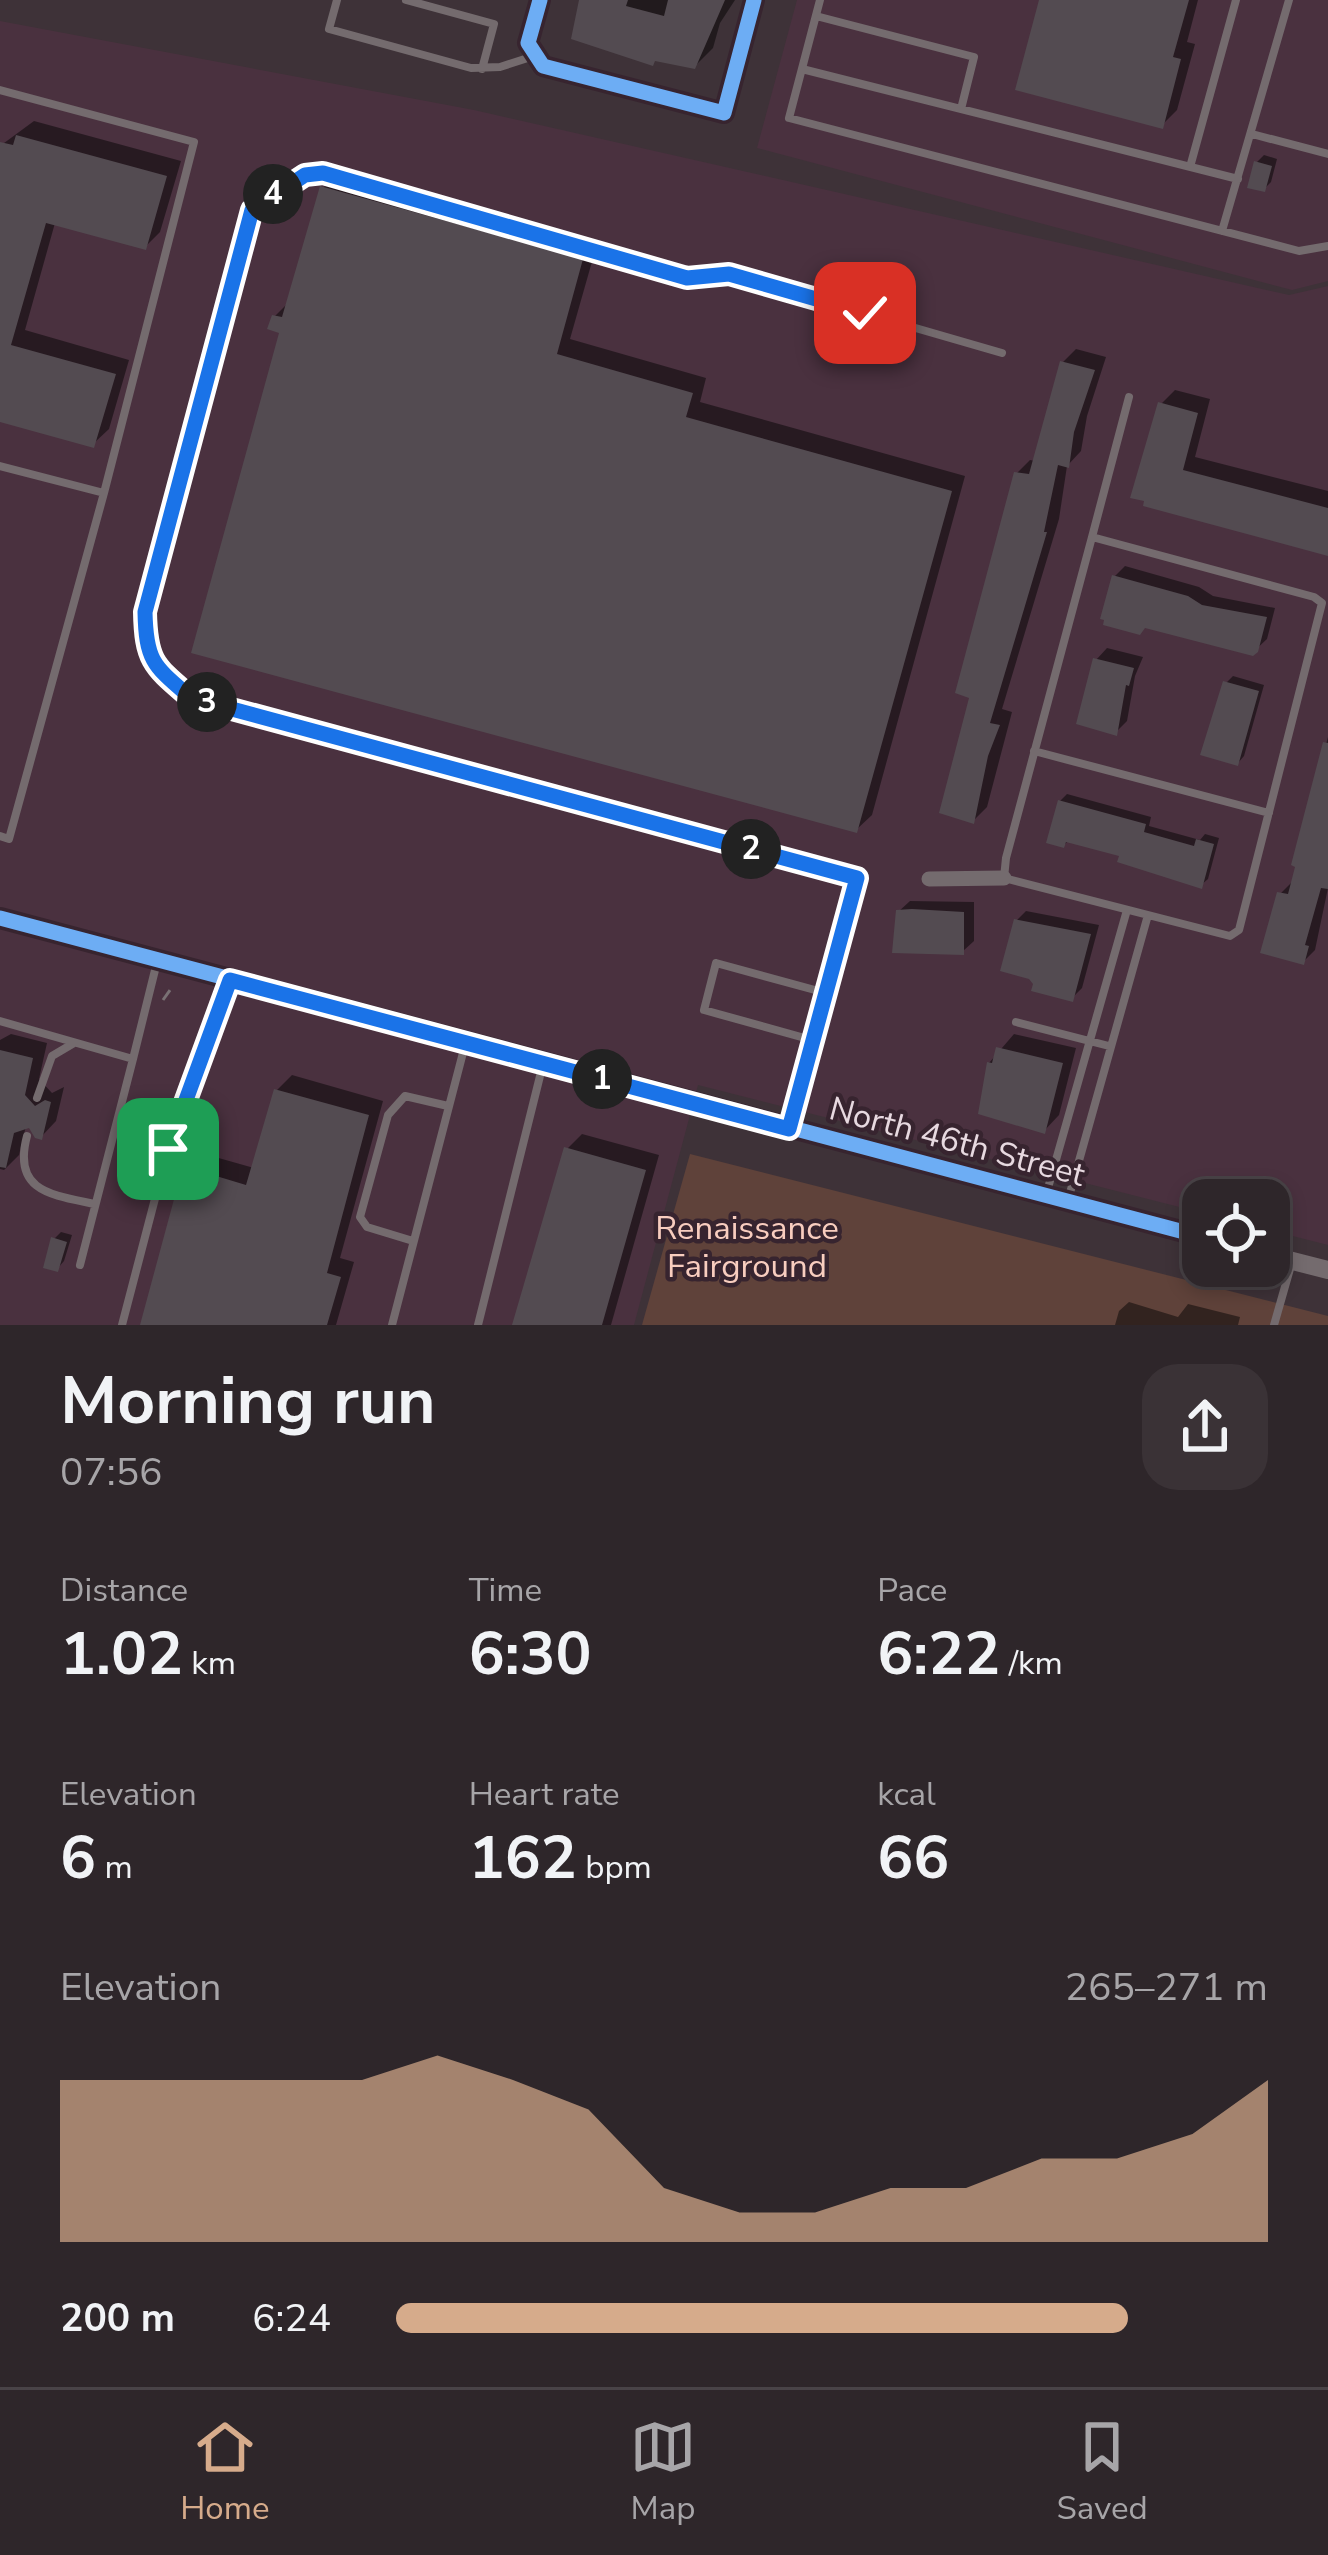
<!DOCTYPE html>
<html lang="en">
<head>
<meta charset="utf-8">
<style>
	:root { --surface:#2e262a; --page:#3a3236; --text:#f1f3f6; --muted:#a7a5a8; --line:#494347; --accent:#d6ab8b }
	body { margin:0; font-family:"Nunito Sans",sans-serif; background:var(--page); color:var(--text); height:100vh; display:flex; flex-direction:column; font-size:45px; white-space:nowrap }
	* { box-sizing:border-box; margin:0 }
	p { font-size:39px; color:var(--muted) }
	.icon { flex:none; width:66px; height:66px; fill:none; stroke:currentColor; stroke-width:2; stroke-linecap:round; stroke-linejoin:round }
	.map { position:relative; height:1325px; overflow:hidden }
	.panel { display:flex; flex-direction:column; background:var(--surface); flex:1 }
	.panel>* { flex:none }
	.buttons { position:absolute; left:1182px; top:1179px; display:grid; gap:24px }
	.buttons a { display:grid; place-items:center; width:108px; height:108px; border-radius:24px; background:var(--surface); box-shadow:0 6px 18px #0003,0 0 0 3px var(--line); font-size:60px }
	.pin { position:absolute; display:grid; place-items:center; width:102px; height:102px; color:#fff; margin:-51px; border-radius:24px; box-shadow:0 6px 18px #0006 }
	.km { position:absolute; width:60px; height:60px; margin:-30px; border-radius:50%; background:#222; color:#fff; font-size:33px; line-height:60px; text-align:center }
	.round { display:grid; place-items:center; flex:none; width:126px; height:126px; border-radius:36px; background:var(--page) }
	.summary { display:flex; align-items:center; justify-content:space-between; height:204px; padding:0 60px }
	h1 { font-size:66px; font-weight:700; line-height:90px }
	.stats { display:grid; grid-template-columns:repeat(3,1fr); gap:18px; height:204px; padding:12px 60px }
	.stats div { display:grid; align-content:center }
	.stats b { font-size:60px; font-weight:700 }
	.stats small { font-size:33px; font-weight:400 }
	.stats p { font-size:33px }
	.chart { height:336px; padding:24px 60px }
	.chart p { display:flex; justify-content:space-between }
	.chart svg { width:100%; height:216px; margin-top:12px; fill:var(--accent); opacity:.7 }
	ul { padding:0 60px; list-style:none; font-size:39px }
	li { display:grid; grid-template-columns:192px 144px 1fr; align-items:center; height:90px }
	li i { height:30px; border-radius:15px; background:var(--accent) }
	.menu { display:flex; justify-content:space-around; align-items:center; height:168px; border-top:3px solid var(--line); background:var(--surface); font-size:33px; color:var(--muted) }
	.menu a { display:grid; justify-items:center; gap:6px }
	.menu .on { color:var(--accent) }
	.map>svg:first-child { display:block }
	.built { fill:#4a313f }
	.green { fill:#5f423a }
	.shadow { fill:#0007 }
	.building { fill:#534b51 }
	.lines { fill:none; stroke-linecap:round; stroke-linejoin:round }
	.path { stroke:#797174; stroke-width:3; stroke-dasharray:12 6; stroke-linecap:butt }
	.service { stroke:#746b6e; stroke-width:8 }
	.minor { stroke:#746b6e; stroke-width:15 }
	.tertiary { stroke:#746b6e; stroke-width:18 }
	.cycleway-casing { stroke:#37242f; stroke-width:22 }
	.cycleway { stroke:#6dadf4; stroke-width:15 }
	.route-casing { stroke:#fff; stroke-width:24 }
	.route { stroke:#1a73e8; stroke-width:15 }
	.labels { text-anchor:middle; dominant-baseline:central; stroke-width:9; stroke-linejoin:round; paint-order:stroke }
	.street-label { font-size:33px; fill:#e7d9e0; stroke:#37242f }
	.park-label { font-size:33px; fill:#f8cdbf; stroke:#37242f }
</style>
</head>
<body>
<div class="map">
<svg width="1328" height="1325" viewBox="0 0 1328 1325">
	<rect width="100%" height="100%" fill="#3e3238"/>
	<path class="built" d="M 797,0 L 1328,0 L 1328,281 L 1292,290 L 757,148 Z
		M 0,21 L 474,110 L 1289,295 L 1328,286 L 1328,1245 L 1269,1230 L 1269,1200 L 1203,1200 L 1203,1213 L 698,1085 L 634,1325 L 0,1325 Z"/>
	<path class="green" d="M 690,1154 L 1328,1316 L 1328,1325 L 642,1325 Z"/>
	<path class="shadow" d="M 582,0 L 735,0 L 720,23 L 713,48 L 697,64 Z
		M 1042,0 L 1198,0 L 1187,42 L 1195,44 L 1177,110 L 1162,125 Z
		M 34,121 L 181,161 L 160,232 L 145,247 L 55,223 L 25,330 L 129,360 L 109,429 L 93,444 L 0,419 L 0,146 Z
		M 1264,155 L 1277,159 L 1271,182 L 1264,189 L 1257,162 Z
		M 338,173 L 597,244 L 570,339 L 706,378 L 700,402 L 965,476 L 872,815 L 856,830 L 283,331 L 275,316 L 290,301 L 323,188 Z
		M 1076,349 L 1106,357 L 1087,416 L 1081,451 L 1067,466 L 1059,519 L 1002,709 L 1012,712 L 987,807 L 974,820 L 973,696 L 1017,473 L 1030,460 L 1036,461 L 1063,362 Z
		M 1175,390 L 1210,399 L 1195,457 L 1328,491 L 1328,553 L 1148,499 L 1161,404 Z
		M 1125,566 L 1199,587 L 1213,596 L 1275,608 L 1267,639 L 1252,653 L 1115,576 Z
		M 1107,648 L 1143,657 L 1135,676 L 1127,721 L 1116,732 L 1096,660 Z
		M 1233,676 L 1264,685 L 1244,756 L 1238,763 L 1226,683 Z
		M 1328,737 L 1328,888 L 1315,950 L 1303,962 L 1280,894 L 1292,882 L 1299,864 L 1294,863 Z
		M 1067,794 L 1151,817 L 1149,826 L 1200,840 L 1205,834 L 1219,838 L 1208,879 L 1201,885 L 1123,854 L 1069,840 L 1064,845 L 1060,801 Z
		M 910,901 L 974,902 L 974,941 L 962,952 L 898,912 Z
		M 1026,911 L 1099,925 L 1082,988 L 1072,998 L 1016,921 Z
		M 11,1034 L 47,1043 L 39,1079 L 52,1093 L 64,1087 L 56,1121 L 41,1137 L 31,1125 L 26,1126 L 19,1155 L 4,1170 L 0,1169 L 0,1040 Z
		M 1014,1034 L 1076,1048 L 1059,1115 L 1044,1131 L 989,1063 Z
		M 292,1075 L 383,1101 L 340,1258 L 354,1262 L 336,1325 L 143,1325 L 186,1168 L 201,1153 L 254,1168 L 277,1090 Z
		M 582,1134 L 659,1155 L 611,1325 L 515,1325 L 567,1149 Z
		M 61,1232 L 72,1235 L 64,1261 L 58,1268 L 54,1239 Z
		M 1129,1302 L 1178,1317 L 1188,1304 L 1240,1317 L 1238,1325 L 1115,1325 L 1119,1311 Z"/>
	<path class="building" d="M 579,0 L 628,0 L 626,6 L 664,16 L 668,0 L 725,0 L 695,69 L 655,61 L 653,66 L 571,39 Z
		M 1039,0 L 1189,0 L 1173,57 L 1181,59 L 1163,129 L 1015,90 Z
		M 16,135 L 167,176 L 146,250 L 46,223 L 11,345 L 116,374 L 94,448 L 0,422 L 0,142 L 13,145 Z
		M 1254,161 L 1272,166 L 1265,192 L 1247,188 Z
		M 320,186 L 583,259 L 557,354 L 693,393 L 686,417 L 952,491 L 857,833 L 191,653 L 279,333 L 267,329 L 272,315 L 282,317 Z
		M 1060,361 L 1095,370 L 1074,432 L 1069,468 L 1058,465 L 1044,532 L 1047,532 L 990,723 L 1000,725 L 988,756 L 974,824 L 939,813 L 969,698 L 955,693 L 1014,472 L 1029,474 Z
		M 1158,402 L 1198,413 L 1183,470 L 1328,508 L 1328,556 L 1143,506 L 1144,501 L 1130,498 Z
		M 1112,575 L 1188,596 L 1202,605 L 1267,617 L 1258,652 L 1253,656 L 1145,628 L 1140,635 L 1103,625 L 1104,620 L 1100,619 Z
		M 1093,658 L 1134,668 L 1129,686 L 1126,685 L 1117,736 L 1076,724 Z
		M 1223,681 L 1259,691 L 1238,766 L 1200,755 Z
		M 1323,742 L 1328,743 L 1328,889 L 1321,888 L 1305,945 L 1309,946 L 1304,965 L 1260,953 L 1277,892 L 1288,894 L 1295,867 L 1291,865 Z
		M 1058,800 L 1146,824 L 1144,832 L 1194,846 L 1196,839 L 1214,844 L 1202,889 L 1117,862 L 1119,856 L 1066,842 L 1064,848 L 1046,843 Z
		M 912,909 L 964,912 L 964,955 L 892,953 L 896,910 Z
		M 1014,919 L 1091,934 L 1073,1002 L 1031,991 L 1033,984 L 1029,979 L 1000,971 Z
		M 996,1047 L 1063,1063 L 1045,1134 L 978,1114 L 987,1062 L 992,1063 Z
		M 0,1050 L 33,1058 L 25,1095 L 35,1106 L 45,1100 L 51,1102 L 42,1140 L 35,1138 L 29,1128 L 14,1133 L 6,1168 L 0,1167 Z
		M 274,1089 L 369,1115 L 327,1273 L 341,1277 L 327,1325 L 140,1325 L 183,1166 L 246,1185 Z
		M 564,1147 L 646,1170 L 602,1325 L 512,1325 Z
		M 51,1237 L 67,1242 L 58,1272 L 43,1268 Z"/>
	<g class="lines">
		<path class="path" d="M 163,1000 L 173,986"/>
		<path class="service" d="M 337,0 L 329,29 L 471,68 L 500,67 L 534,56
			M 406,0 L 494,24 L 482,69
			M 820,0 L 789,118 L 1299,251 L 1328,246
			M 816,16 L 974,57 L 961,109
			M 802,69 L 1238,179
			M 0,90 L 194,142 L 104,493
			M 1252,134 L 1328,154
			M 1190,167 L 1236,0
			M 1222,231 L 1289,0
			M 0,466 L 104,493 L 9,839 L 0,836
			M 1092,537 L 1006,858 L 1004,878 L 1230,936 L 1239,930 L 1322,603 L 1314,597 L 1092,537 L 1129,397
			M 1034,751 L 1269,813
			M 0,1021 L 133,1059 L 157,962
			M 1016,1022 L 1109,1046
			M 812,1040 L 704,1010 L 716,963 L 826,993
			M 37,1098 L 52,1056 L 74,1043
			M 789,1127 L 857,877 L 191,698 L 146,652 L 145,612 L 152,575 L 252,210 L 305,175 L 324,173 L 687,277 L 729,274 L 1002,353
			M 27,1136 C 12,1192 52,1195 95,1204
			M 1046,1195 L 1127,910
			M 1068,1200 L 1148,915
			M 413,1241 L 367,1227 L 360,1217 L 388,1115 L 405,1096 L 448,1106
			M 80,1265 L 133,1059
			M 122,1325 L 168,1149 L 230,982
			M 392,1325 L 465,1045
			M 478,1325 L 543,1064
			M 1274,1325 L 1292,1262"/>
		<path class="minor" d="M 540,0 L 528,43 L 543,66 L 724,113 L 754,0
			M 929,879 L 1004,878"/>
		<path class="tertiary" d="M 0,918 L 1203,1237
			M 1269,1255 L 1328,1270"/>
		<g class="cycleway-casing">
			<path id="cycleway" d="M 540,0 L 528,43 L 543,66 L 724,113 L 754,0
				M 0,918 L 1203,1237"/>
		</g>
		<use href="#cycleway" class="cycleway"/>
	</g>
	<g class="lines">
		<g class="route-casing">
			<path id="route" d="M 168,1149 L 230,980 L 789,1129 L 857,878 L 191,698 C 154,666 146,662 145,612 L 252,210 L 305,175 L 323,173 L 687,278 L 729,274 L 865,313"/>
		</g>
		<use href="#route" class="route"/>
	</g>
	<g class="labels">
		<g class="street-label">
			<text transform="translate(957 1142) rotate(15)">North 46th Street</text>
		</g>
		<g class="park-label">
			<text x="747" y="1228">Renaissance<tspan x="747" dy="38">Fairground</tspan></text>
		</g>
	</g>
</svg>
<div class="buttons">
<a><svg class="icon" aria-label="locate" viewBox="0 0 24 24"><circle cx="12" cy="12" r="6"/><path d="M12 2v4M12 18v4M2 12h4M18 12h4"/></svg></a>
</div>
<div class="pin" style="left:168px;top:1149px;background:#1e9e55"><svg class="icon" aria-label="arrive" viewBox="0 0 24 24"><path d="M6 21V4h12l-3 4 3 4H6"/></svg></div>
<div class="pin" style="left:865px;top:313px;background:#d93025"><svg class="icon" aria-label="check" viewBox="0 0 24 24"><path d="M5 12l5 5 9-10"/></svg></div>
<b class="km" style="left:602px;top:1079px">1</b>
<b class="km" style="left:751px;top:849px">2</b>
<b class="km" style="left:207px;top:702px">3</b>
<b class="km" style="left:273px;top:194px">4</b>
</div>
<section class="panel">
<div class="summary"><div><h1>Morning run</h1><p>07:56</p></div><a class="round"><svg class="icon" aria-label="share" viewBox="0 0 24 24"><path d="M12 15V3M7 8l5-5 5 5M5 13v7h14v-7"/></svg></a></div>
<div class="stats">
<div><p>Distance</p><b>1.02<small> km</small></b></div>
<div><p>Time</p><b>6:30</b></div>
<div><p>Pace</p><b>6:22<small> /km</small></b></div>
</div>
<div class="stats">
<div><p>Elevation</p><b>6<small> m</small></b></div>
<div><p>Heart rate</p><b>162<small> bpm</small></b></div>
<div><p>kcal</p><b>66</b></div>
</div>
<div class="chart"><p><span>Elevation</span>265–271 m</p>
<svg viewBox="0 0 160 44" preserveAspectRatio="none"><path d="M0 44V11L10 11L20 11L30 11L40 11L50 6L60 11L70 17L80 33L90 38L100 38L110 33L120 33L130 27L140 27L150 22L160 11V44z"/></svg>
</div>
<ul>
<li><b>200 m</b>6:24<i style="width:84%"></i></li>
</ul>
</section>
<nav class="menu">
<a class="on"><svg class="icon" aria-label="home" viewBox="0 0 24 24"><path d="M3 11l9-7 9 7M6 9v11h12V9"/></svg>Home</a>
<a><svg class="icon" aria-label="map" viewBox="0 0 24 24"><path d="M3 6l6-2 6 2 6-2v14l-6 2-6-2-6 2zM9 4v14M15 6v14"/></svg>Map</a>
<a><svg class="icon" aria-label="saved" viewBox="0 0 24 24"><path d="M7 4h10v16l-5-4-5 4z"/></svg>Saved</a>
</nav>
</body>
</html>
